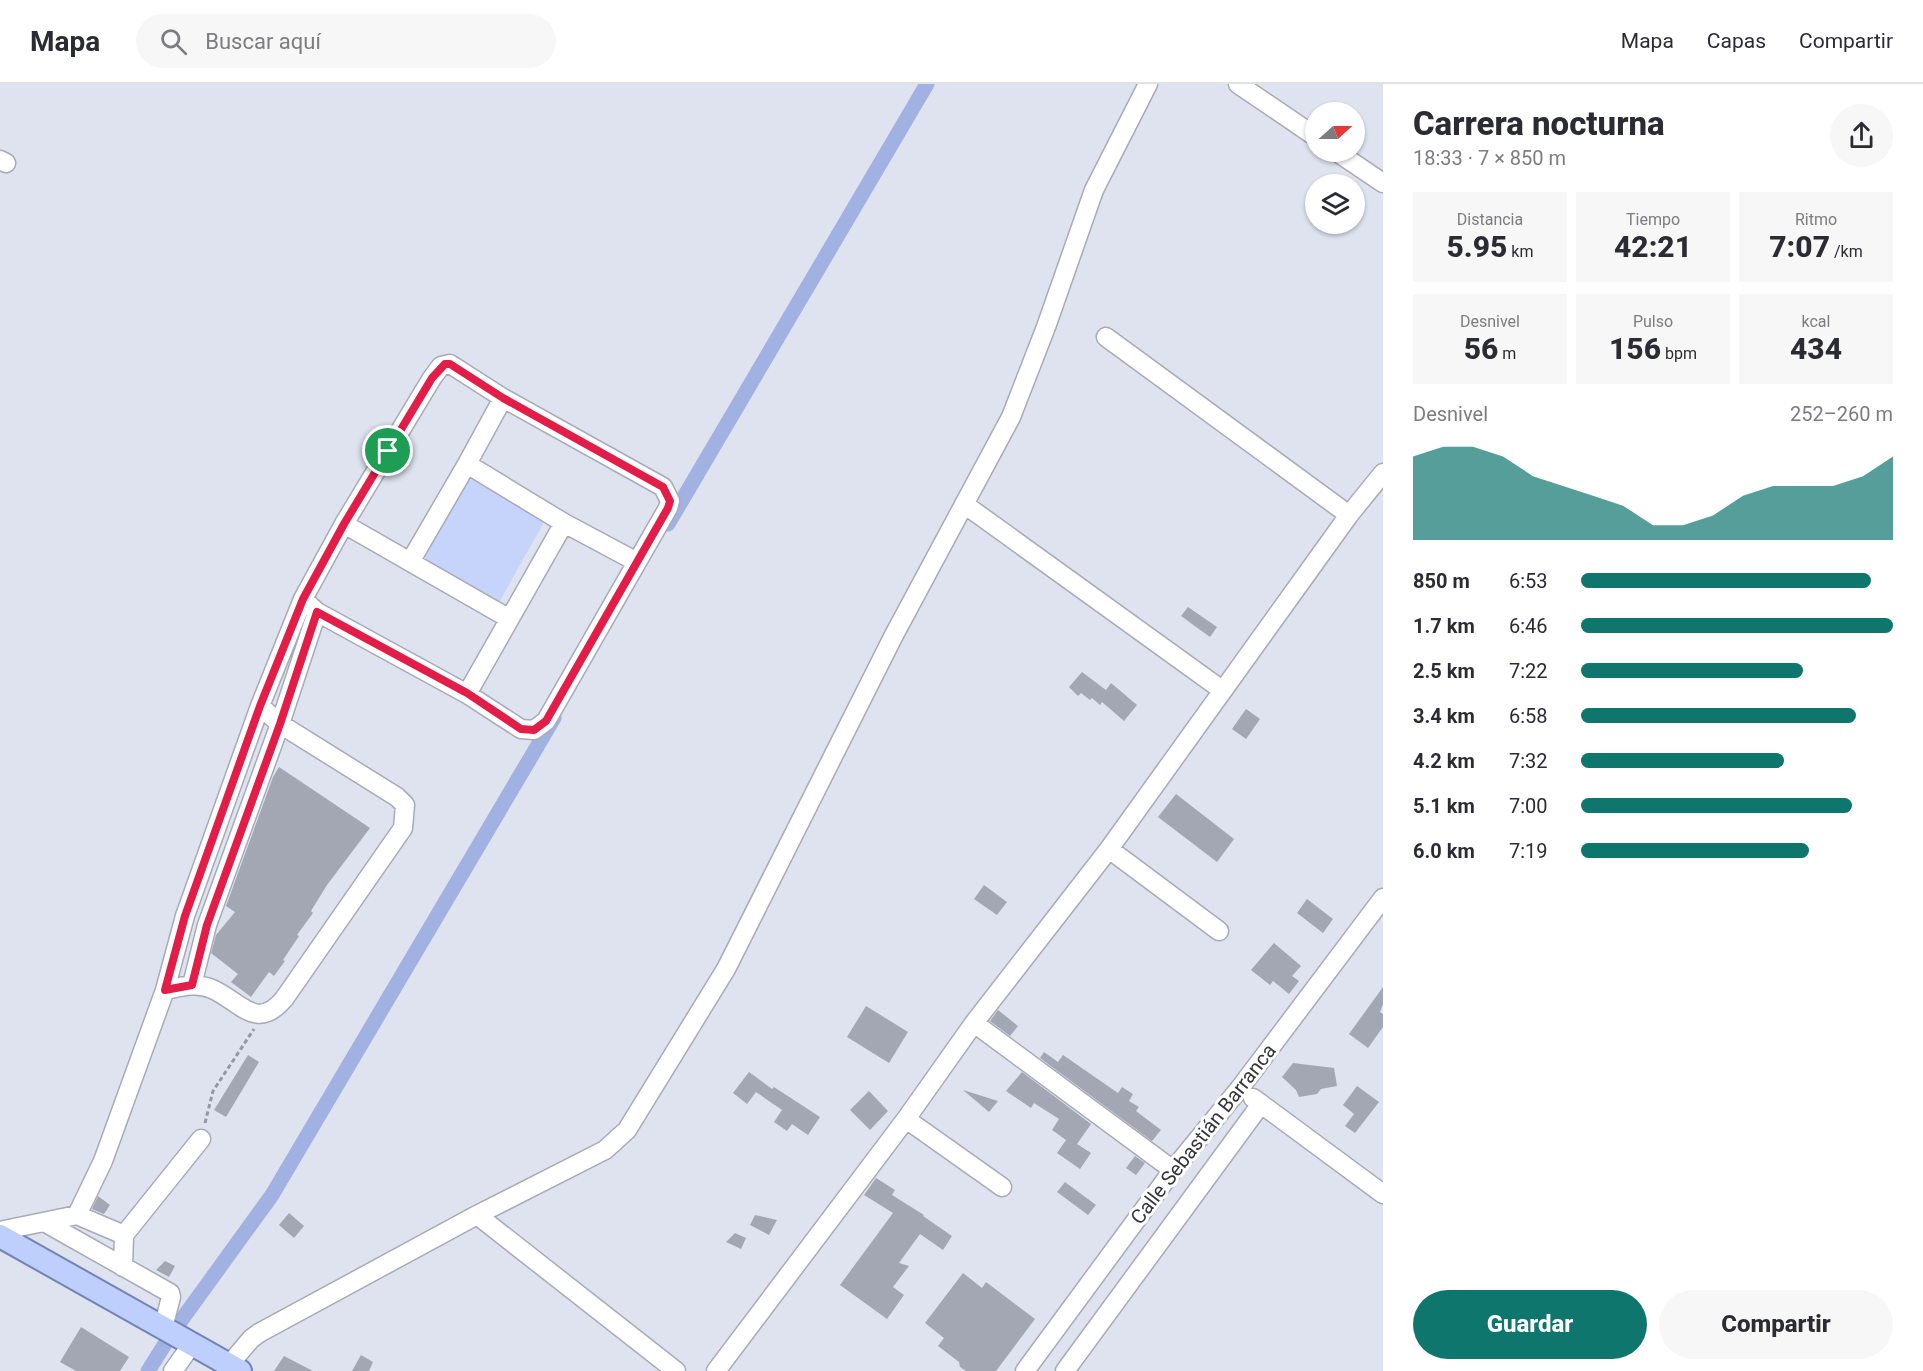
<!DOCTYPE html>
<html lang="es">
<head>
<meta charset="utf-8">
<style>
	:root { --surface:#fff; --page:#f7f7f7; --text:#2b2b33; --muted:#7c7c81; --line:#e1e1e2; --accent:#0f766e }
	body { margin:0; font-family:Roboto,sans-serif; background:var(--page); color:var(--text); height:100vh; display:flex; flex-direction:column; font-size:22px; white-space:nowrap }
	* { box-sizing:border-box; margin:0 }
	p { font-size:20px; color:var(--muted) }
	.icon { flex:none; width:33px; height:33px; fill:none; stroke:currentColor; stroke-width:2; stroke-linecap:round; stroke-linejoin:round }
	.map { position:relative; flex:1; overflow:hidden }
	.drawer { display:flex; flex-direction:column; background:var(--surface); width:540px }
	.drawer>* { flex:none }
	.needle { width:39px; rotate:69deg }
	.fabs { position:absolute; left:1305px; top:18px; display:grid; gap:12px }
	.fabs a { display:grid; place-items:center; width:60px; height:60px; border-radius:50%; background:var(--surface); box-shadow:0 2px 4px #0004; font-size:30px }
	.pin { position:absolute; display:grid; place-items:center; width:51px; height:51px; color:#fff; margin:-26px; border:3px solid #fff; border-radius:50%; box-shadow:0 2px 6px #0007 }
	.round { display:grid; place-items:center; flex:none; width:63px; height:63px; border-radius:32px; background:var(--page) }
	.summary { display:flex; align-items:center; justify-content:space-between; height:102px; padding:0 30px }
	h1 { font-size:33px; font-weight:800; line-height:45px }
	.stats { display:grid; grid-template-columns:repeat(3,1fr); gap:9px; height:102px; padding:6px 30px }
	.stats div { display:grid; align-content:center; border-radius:0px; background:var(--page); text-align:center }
	.stats b { font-size:30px; font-weight:800 }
	.stats small { font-size:16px; font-weight:400 }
	.stats p { font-size:16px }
	.chart { height:168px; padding:12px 30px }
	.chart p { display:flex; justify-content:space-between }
	.chart svg { width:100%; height:108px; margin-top:6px; fill:var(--accent); opacity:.7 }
	.cta { display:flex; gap:12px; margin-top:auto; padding:12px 30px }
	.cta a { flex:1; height:69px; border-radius:36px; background:var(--accent); color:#fff; font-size:24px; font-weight:800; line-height:69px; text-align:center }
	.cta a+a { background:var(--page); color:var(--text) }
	ul { padding:0 30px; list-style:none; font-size:20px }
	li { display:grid; grid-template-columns:96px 72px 1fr; align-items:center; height:45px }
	li i { height:15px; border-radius:8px; background:var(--accent) }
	header { display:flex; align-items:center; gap:36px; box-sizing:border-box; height:84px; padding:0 30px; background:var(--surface); border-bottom:2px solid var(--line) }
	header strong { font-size:28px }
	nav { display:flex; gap:33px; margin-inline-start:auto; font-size:21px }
	.search { width:420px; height:54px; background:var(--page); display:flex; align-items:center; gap:15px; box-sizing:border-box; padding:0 21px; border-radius:33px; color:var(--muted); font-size:22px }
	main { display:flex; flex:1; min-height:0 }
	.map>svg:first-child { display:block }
	.green { fill:#c6d4fc }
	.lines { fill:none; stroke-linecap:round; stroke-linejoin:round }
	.canal { stroke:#a1b2e2; stroke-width:15 }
	.building { fill:#a3a7b3 }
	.minor-casing { stroke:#a7abb7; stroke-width:21 }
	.major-casing { stroke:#7283b8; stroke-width:26 }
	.path { stroke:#9598a1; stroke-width:3; stroke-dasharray:4.5 3; stroke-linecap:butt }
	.minor { stroke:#fff; stroke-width:18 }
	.major { stroke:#becefd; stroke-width:22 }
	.route-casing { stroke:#fff; stroke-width:12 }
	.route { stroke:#e11d48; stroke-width:8 }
	.labels { text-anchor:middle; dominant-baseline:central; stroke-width:6; stroke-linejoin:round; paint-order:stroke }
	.street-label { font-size:20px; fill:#35363b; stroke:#fff }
</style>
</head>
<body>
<header>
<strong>Mapa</strong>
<div class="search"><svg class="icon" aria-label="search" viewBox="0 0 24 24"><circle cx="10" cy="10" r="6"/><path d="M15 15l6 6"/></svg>Buscar aquí</div>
<nav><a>Mapa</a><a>Capas</a><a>Compartir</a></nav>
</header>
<main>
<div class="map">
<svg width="1383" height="1287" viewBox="0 0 1383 1287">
	<rect width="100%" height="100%" fill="#dee3ef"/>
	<path class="green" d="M 460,386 L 541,431 L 543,440 L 498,520 L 408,474 Z"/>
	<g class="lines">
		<path class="canal" d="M 668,440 L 927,0
			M 180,1238 L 272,1111 L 554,634
			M 148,1287 L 165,1260"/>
	</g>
	<path class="building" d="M 1188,523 L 1217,543 L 1210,553 L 1181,532 Z
		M 1082,588 L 1106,606 L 1111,599 L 1137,621 L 1124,637 L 1102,618 L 1100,621 L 1092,614 L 1090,616 L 1081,609 L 1078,612 L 1069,603 Z
		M 1246,625 L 1260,635 L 1246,655 L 1232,645 Z
		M 279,683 L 370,744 L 327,801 L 311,827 L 313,829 L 297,851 L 299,852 L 283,876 L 285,877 L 274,892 L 269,888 L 251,913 L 231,898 L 238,890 L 211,869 L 216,851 L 235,828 L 226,822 L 273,693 Z
		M 1176,710 L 1234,755 L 1217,778 L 1158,733 Z
		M 984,801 L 1007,818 L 997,831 L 974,815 Z
		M 1307,815 L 1333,835 L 1323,849 L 1297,829 Z
		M 1274,859 L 1301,882 L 1292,892 L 1299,897 L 1289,910 L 1273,897 L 1270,901 L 1251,886 Z
		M 1383,903 L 1383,920 L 1380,928 L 1383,930 L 1383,943 L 1368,964 L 1349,950 Z
		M 866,922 L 908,948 L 889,979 L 847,953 Z
		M 998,926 L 1018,942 L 1010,952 L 990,937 Z
		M 1044,968 L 1058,978 L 1063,971 L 1118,1009 L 1122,1003 L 1133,1010 L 1129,1017 L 1139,1023 L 1136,1027 L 1161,1046 L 1152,1057 L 1040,974 Z
		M 248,971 L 259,978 L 226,1033 L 214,1026 Z
		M 1293,979 L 1334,984 L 1337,1002 L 1321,1005 L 1317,1010 L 1299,1013 L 1296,1006 L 1282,993 Z
		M 749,988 L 772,1005 L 774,1003 L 820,1033 L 808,1051 L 792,1040 L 787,1047 L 774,1038 L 782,1026 L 756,1008 L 747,1020 L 733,1009 Z
		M 1022,988 L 1091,1040 L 1077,1060 L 1091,1069 L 1080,1085 L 1057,1069 L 1066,1056 L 1052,1046 L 1059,1035 L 1034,1019 L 1031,1024 L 1006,1007 Z
		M 1357,1002 L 1379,1018 L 1355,1049 L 1345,1042 L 1354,1030 L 1343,1021 Z
		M 963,1006 L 998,1017 L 989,1028 Z
		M 869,1007 L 888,1027 L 870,1046 L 850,1026 Z
		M 1135,1072 L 1145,1079 L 1136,1091 L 1126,1084 Z
		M 876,1094 L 895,1106 L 892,1111 L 924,1131 L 923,1132 L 952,1152 L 943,1166 L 920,1150 L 899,1179 L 909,1182 L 893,1203 L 904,1211 L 887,1235 L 840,1201 L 893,1129 L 864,1111 Z
		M 1065,1098 L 1096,1121 L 1088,1131 L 1057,1108 Z
		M 98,1112 L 110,1121 L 104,1130 L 92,1125 Z
		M 289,1129 L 304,1142 L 294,1154 L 279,1141 Z
		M 755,1131 L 777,1136 L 769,1151 L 750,1141 Z
		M 735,1149 L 746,1154 L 741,1165 L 726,1158 Z
		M 165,1177 L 175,1182 L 169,1193 L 156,1186 Z
		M 963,1189 L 982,1204 L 986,1198 L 1035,1235 L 996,1287 L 966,1287 L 960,1283 L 959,1278 L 938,1262 L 944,1254 L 925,1239 Z
		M 81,1243 L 129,1273 L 120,1287 L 76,1287 L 60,1278 Z
		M 361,1271 L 373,1278 L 369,1287 L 352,1287 Z
		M 284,1272 L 313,1287 L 274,1287 Z"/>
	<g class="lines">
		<g class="minor-casing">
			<path id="minor" d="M 1238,0 L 1316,53
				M 1337,68 L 1383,99
				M 0,76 L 6,79
				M 1106,253 L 1349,431
				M 467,380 L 564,439 L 637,478
				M 964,420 L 1222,606
				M 344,440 L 508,534
				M 410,478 L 467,380 L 503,314
				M 467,610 L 564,439
				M 1109,765 L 1219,847
				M 192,901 L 207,841 L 280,640 L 317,528
				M 165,906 C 180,903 197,898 212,905 C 240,917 256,948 284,915 L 403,744 L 405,721 L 397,713 L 280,640 L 260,622
				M 974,939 L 1173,1086
				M 1253,1014 L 1383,1110
				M 906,1035 L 1002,1103
				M 77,1131 L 124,1151
				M 477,1131 L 676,1287
				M 46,1139 L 170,1209 L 171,1213 L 163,1244
				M 0,1147 L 77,1131 L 103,1077 L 165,906 L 185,832 L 260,622 L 303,515 L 344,440 L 432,294 L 441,282 L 450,280 L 503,314 L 663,403 L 670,417 L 668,424 L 546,637 L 534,646 L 521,645 L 467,610 L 317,528 L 303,515
				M 123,1183 L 124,1151 L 201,1055
				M 229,1281 L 251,1255 L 259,1249 L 477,1131 L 605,1066 L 627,1046 L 726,885 L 894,551 L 1011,333 L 1046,243 L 1094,106 L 1148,0
				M 173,1287 L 192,1260
				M 716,1287 L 906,1035 L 974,939 L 1109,765 L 1349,431 L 1383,389
				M 1025,1287 L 1173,1086 L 1240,1004 L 1383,814
				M 1065,1287 L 1261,1020"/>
		</g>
		<g class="major-casing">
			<path id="major" d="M 0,1152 L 240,1287"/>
		</g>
		<path class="path" d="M 205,1039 L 213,1007 L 254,945"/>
		<use href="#minor" class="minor"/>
		<use href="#major" class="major"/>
	</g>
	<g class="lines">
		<g class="route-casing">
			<path id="route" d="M 445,280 L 450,280 L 503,314 L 663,403 L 670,417 L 668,424 L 546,637 L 534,646 L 521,645 L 467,609 L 317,528 L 280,640 L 207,841 L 192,901 L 165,906 L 185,832 L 260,622 L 303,515 L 344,440 L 432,294 Z"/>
		</g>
		<use href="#route" class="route"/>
	</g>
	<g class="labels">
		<g class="street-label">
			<text transform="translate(1203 1050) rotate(-52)">Calle Sebastián Barranca</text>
		</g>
	</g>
</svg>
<div class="fabs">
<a><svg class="needle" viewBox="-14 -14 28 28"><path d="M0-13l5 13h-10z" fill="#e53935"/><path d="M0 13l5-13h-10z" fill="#7c7c81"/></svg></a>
<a><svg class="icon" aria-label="layers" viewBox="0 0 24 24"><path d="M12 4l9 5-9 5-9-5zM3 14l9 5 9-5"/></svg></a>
</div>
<div class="pin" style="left:388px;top:367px;background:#1e9e55"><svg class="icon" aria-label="arrive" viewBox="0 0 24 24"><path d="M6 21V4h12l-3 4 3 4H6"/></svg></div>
</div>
<section class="drawer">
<div class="summary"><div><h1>Carrera nocturna</h1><p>18:33 · 7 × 850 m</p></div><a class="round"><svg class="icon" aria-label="share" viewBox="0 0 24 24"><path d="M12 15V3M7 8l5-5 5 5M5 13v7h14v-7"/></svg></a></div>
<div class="stats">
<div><p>Distancia</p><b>5.95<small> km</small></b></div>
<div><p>Tiempo</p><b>42:21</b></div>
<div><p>Ritmo</p><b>7:07<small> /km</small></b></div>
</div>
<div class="stats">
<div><p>Desnivel</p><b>56<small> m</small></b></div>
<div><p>Pulso</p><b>156<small> bpm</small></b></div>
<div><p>kcal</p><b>434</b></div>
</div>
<div class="chart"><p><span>Desnivel</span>252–260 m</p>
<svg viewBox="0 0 160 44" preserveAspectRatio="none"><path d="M0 44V10L10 6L20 6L30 10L40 18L50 22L60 26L70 30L80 38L90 38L100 34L110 26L120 22L130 22L140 22L150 18L160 10V44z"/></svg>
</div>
<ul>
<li><b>850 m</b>6:53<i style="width:93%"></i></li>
<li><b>1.7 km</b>6:46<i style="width:100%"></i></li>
<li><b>2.5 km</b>7:22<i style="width:71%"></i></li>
<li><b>3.4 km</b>6:58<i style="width:88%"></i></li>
<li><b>4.2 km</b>7:32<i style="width:65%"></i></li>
<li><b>5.1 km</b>7:00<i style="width:87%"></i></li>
<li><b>6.0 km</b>7:19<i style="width:73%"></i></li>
</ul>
<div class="cta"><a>Guardar</a><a>Compartir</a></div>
</section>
</main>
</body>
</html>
